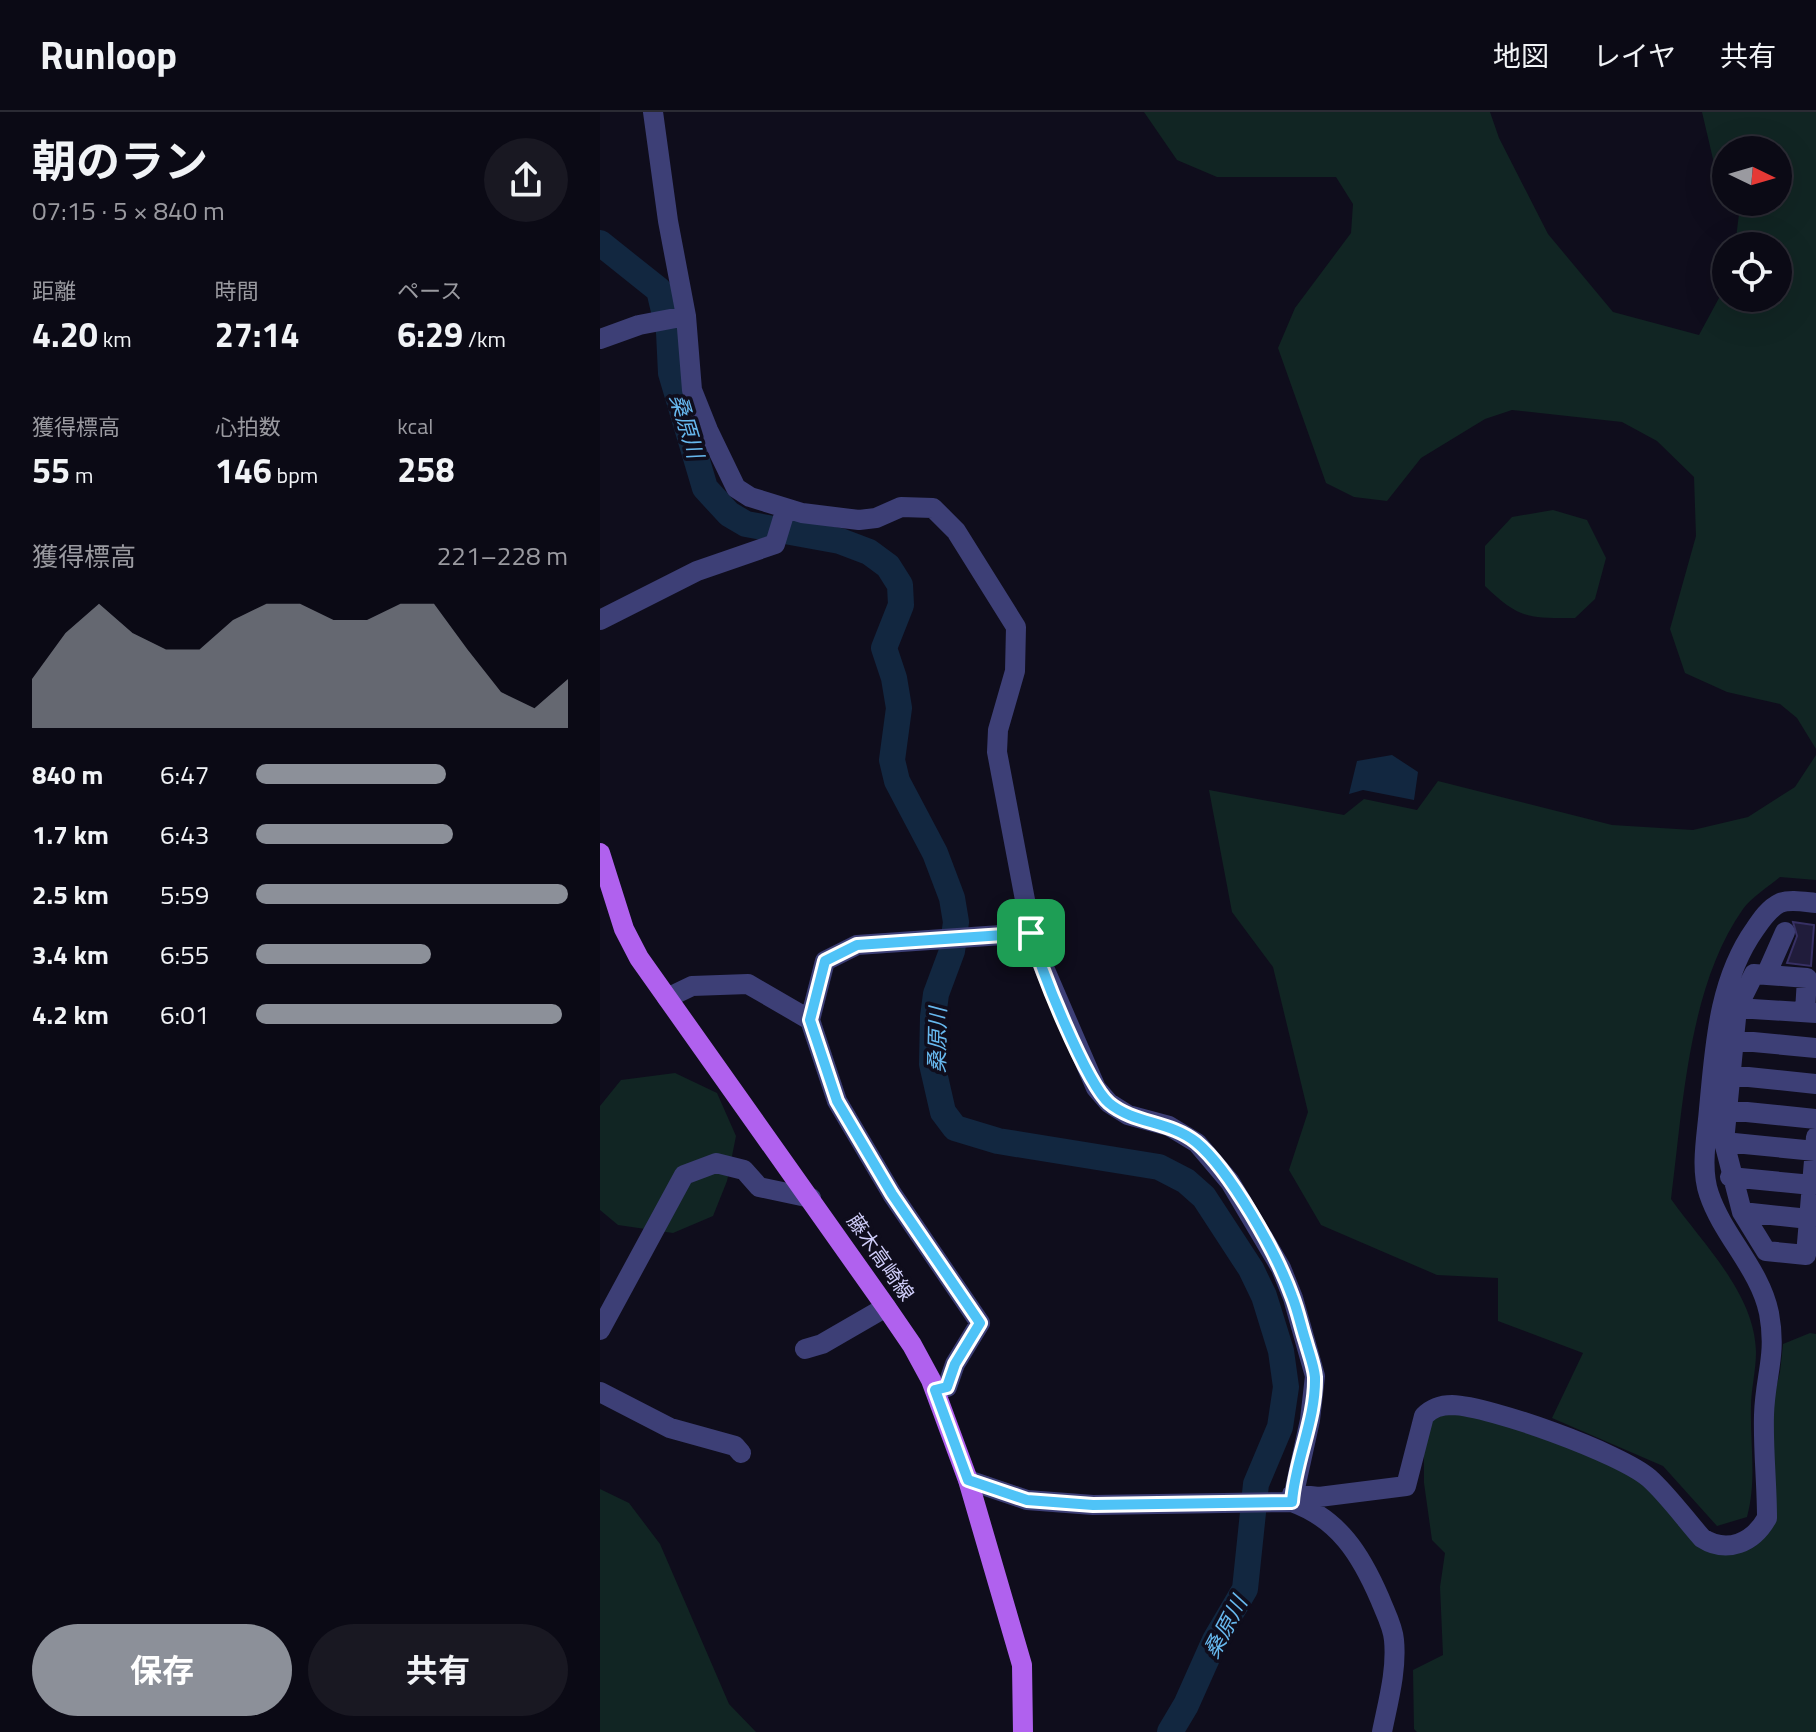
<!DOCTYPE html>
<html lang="ja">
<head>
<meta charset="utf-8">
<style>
	:root { --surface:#0b0a15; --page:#191822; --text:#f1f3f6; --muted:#9a9aa0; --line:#2b2b34; --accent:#8c9099 }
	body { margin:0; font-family:"Titillium Web","Noto Sans JP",sans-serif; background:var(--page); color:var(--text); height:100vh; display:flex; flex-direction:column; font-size:30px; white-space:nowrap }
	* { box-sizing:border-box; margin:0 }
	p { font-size:26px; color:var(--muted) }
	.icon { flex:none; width:44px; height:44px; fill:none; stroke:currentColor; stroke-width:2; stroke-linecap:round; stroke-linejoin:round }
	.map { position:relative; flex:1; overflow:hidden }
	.details { display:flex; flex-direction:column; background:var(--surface); width:600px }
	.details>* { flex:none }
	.needle { width:52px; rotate:95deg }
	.tools { position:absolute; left:1112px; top:24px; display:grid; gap:16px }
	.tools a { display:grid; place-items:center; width:80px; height:80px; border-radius:50%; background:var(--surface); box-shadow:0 8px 32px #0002,0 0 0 2px var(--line); font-size:40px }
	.pin { position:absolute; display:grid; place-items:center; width:68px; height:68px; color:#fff; margin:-34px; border-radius:16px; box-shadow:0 4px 12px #0006 }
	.round { display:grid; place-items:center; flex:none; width:84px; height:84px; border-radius:42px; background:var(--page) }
	.overview { display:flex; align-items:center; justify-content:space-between; height:136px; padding:0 32px }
	h1 { font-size:44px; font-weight:700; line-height:60px }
	.stats { display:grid; grid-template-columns:repeat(3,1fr); gap:12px; height:136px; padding:8px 32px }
	.stats div { display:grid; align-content:center }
	.stats b { font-size:34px; font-weight:700 }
	.stats small { font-size:22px; font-weight:400 }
	.stats p { font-size:22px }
	.chart { height:224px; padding:16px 32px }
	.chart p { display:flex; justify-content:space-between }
	.chart svg { width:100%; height:144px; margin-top:8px; fill:var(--accent); opacity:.7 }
	.action { display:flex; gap:16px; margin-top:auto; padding:16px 32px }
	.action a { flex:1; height:92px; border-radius:48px; background:var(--accent); color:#fff; font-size:32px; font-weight:700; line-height:92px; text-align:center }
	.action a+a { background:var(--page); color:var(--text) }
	ul { padding:0 32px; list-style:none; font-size:26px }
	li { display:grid; grid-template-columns:128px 96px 1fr; align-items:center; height:60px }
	li i { height:20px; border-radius:10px; background:var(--accent) }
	header { display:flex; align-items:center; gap:48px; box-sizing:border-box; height:112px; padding:0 40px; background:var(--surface); border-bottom:2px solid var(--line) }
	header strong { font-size:38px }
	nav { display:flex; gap:44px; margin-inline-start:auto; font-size:28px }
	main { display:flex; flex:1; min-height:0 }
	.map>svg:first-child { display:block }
	.green { fill:#112523 }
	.water { fill:#122740 }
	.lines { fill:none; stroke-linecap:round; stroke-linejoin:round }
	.river { stroke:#122740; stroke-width:26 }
	.building { fill:#201c3b; stroke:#373064; stroke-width:2 }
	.minor { stroke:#3d3f76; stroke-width:20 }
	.major { stroke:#b061ee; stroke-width:20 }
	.route-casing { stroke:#fff; stroke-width:16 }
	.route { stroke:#4fc3f7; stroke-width:10 }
	.labels { text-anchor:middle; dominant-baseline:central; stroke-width:7; stroke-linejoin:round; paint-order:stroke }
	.street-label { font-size:20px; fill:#d0cefa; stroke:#0f0d1c }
	.water-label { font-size:22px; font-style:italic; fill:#67b8ee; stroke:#0f0d1c }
</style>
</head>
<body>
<header>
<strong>Runloop</strong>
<nav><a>地図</a><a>レイヤ</a><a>共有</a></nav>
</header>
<main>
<section class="details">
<div class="overview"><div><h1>朝のラン</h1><p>07:15 · 5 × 840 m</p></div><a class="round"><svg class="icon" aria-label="share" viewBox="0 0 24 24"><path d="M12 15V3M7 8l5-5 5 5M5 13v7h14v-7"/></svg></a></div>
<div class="stats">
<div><p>距離</p><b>4.20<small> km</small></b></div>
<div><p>時間</p><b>27:14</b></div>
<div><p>ペース</p><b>6:29<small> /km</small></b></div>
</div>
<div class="stats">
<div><p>獲得標高</p><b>55<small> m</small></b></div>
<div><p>心拍数</p><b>146<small> bpm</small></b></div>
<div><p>kcal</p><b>258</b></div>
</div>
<div class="chart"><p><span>獲得標高</span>221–228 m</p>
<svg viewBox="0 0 160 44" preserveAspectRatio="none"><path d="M0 44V29L10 15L20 6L30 15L40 20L50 20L60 11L70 6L80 6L90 11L100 11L110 6L120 6L130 20L140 33L150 38L160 29V44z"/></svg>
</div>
<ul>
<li><b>840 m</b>6:47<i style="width:61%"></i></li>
<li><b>1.7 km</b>6:43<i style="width:63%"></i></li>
<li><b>2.5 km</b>5:59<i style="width:100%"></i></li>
<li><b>3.4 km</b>6:55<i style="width:56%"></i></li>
<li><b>4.2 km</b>6:01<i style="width:98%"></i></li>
</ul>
<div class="action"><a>保存</a><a>共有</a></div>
</section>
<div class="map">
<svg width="1216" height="1620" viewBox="0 0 1216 1620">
	<rect width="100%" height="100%" fill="#0f0d1c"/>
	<path class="green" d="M 544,0 L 890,0 L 899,26 L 948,122 L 1013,200 L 1099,223 L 1126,173 L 1126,186 L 1178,186 L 1178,134 L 1135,134 L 1139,102 L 1134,90 L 1178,90 L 1178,38 L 1126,38 L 1126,74 L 1113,47 L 1102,0 L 1216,0 L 1216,637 L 1197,606 L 1180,592 L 1127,580 L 1085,561 L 1070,517 L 1096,424 L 1094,365 L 1057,329 L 1022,310 L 912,298 L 885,307 L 821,346 L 787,389 L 754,385 L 726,371 L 678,236 L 695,196 L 751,121 L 753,92 L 736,65 L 617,65 L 577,48 Z
		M 953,398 L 987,408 L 1006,446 L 995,487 L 975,506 C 928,506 919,507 885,474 L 885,434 L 912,405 Z
		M 1216,643 L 1216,768 L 1180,765 C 1168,775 1152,785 1143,797 C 1088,875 1083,995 1071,1087 C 1103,1132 1155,1182 1156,1240 C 1156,1259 1151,1277 1151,1295 C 1150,1333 1157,1368 1147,1405 L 1117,1414 L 1063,1354 L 952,1306 L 983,1241 L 898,1209 L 898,1166 L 837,1163 L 721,1113 L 689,1058 L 708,1000 L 673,855 L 632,800 L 609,678 L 744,703 L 764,687 L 817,698 L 838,669 L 1012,713 L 1093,718 L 1148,705 L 1195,675 Z
		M 75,961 L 117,981 L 136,1024 L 127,1069 L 113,1104 L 73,1121 L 18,1113 L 0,1098 L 0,994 L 21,968 Z
		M 1210,1221 L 1216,1222 L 1216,1620 L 817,1620 L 814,1617 L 813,1558 L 843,1543 L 840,1475 L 845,1441 L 832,1428 L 824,1371 L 824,1325 L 836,1302 L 854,1299 L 888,1305 L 996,1345 L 1041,1369 L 1100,1434 L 1164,1425 L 1170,1300 L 1180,1260 L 1183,1232 Z
		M 0,1377 L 29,1391 L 60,1432 L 129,1592 L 156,1620 L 0,1620 Z"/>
	<path class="water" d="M 792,643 L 818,660 L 814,688 L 763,678 L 749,682 L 757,649 Z"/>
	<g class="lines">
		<path class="river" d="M 0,131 L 59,178 L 69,220 L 71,261 L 105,376 L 129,402 L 146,412 L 240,429 L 269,440 L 288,454 L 300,473 L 301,493 L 284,536 L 294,566 L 299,596 L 292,648 L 297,669 L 335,741 L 352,786 L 356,810 L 352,839 L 336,882 L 333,905 L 332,952 L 343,1000 L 355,1016 L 398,1029 L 559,1055 L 586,1069 L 604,1085 L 651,1157 L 664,1184 L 681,1239 L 686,1275 L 680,1315 L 656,1372 L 645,1477 L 615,1528 L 586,1593 L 570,1620"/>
	</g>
	<path class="building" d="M 1193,810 L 1214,813 L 1211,854 L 1187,851 L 1197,824 Z"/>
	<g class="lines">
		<path class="minor" d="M 53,0 L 68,109 L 86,204 L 92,278 L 108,318 L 136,376 L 150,385 L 202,401 L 259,408 L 276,406 L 301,395 L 333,396 L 356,419 L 416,515 L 415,559 L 398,618 L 397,640 L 433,830 L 496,976 L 509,991 L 528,1003 L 569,1014 L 597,1031 L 630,1070 L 681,1156 L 693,1186 L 715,1264 L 710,1308 L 692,1390
			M 0,227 L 39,213 L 86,204
			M 0,508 L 97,459 L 175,432 L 186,396
			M 1166,863 L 1185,820
			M 67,886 L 92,874 L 148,872 L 210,908 L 225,849 L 257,833 L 431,821
			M 1137,896 L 1154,862 L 1207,866 L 1205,900
			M 1216,901 L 1137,896 L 1124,1030 L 1142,1100 L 1166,1139 L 1206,1143 L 1216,1025
			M 210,908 L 237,989 L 292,1082 L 380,1211 L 355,1252 L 347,1275 L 335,1278
			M 1132,928 L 1216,936
			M 1129,963 L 1216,972
			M 1127,998 L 1216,1007
			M 1124,1030 L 1215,1039
			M 1130,1065 L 1212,1073
			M 1142,1100 L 1209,1107
			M 0,1218 L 84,1063 L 116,1051 L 144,1058 L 159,1075 L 211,1086
			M 205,1237 L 222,1232 L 286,1195
			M 0,1280 L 70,1316 L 135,1334 L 141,1341
			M 368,1368 L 427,1388 L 493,1393 L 692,1390 C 739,1407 761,1443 780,1487 C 785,1500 793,1514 794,1528 C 797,1558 788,1590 782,1620
			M 692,1382 L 719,1385 L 806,1374 L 824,1304 C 832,1296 840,1293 852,1293 C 890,1294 1020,1341 1049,1366 C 1068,1383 1085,1407 1102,1426 C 1127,1442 1153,1431 1167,1406 C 1167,1372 1163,1337 1164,1303 C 1165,1264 1177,1244 1169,1201 C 1160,1157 1123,1124 1109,1082 C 1100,1056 1107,1023 1109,997 C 1115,935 1118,869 1155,817 C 1161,808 1169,796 1180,791 C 1190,787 1205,790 1216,791"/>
		<path class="major" d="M 0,741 L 24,817 L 39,846 L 286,1195 L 312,1233 L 331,1268 L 368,1368 L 422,1553 L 423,1620"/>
	</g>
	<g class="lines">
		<g class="route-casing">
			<path id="route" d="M 431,821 C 438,853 487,972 509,991 C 534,1012 570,1009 596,1030 C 630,1058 677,1142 692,1184 C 698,1199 701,1215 706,1230 C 709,1241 714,1254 715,1265 C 716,1308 695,1348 692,1390 L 493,1393 L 427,1388 L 368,1368 L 335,1278 L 347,1275 L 355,1252 L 380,1211 L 292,1082 L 237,989 L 210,908 L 225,849 L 257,833 Z"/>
		</g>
		<use href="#route" class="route"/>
	</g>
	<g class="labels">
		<g class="street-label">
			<text transform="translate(281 1145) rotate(55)">藤木高崎線</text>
		</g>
		<g class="water-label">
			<text transform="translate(87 314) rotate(73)">桑原川</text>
			<text transform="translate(337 928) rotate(-89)">桑原川</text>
			<text transform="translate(625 1515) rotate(-62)">桑原川</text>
		</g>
	</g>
</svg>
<div class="tools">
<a><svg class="needle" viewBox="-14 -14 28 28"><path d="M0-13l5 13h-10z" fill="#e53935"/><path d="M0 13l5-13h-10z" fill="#9a9aa0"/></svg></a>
<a><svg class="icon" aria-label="locate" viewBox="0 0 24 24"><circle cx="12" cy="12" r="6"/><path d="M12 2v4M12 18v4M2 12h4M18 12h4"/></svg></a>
</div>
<div class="pin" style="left:431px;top:821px;background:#1e9e55"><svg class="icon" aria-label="arrive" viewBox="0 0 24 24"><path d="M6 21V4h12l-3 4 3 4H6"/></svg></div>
</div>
</main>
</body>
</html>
